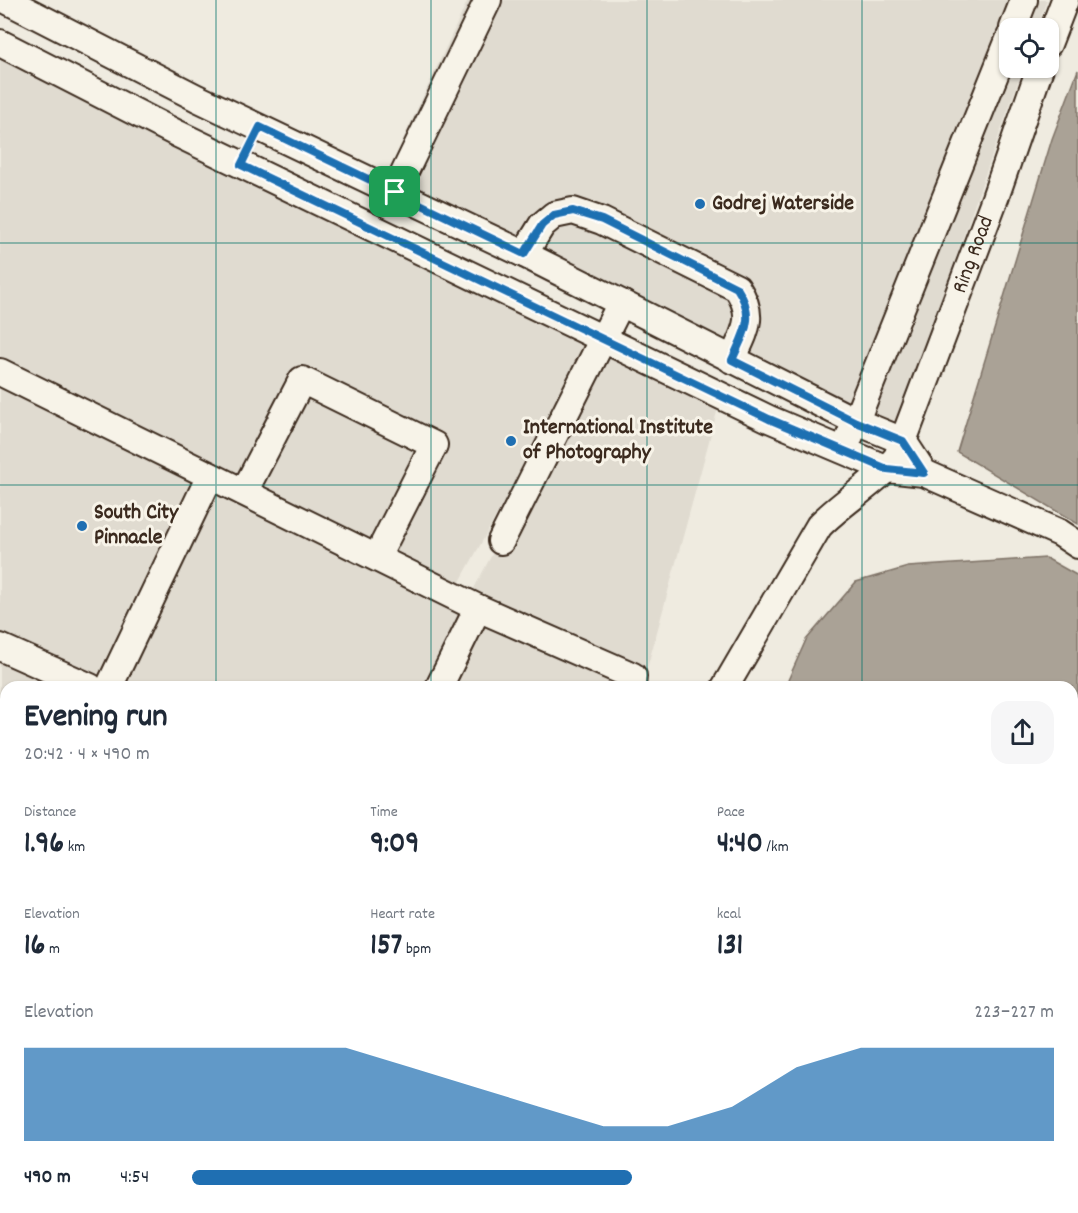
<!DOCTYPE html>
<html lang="en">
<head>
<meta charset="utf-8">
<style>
	:root { --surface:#fff; --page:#f6f6f7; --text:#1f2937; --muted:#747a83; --accent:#1f6fb2 }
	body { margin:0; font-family:Dekko,sans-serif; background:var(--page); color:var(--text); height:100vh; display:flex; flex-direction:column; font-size:22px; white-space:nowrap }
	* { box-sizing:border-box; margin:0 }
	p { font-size:20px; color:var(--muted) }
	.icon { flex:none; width:33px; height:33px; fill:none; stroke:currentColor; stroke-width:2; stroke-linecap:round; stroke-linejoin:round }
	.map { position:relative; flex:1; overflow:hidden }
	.details { position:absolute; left:0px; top:681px; width:1078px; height:532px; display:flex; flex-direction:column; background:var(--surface); border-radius:18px 18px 0 0; box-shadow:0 2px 4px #0004 }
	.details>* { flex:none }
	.fabs { position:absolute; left:999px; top:18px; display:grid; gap:12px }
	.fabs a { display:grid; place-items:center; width:60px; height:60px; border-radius:12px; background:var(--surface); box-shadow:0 2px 4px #0004; font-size:30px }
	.pin { position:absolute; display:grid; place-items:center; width:51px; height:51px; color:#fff; margin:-26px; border-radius:12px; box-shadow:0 3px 9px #0006 }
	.round { display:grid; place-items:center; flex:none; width:63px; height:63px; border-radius:18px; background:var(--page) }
	.head { display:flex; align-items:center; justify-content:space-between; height:102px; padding:0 24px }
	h1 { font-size:33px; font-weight:800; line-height:45px }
	.stats { display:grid; grid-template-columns:repeat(3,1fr); gap:9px; height:102px; padding:6px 24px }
	.stats div { display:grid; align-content:center }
	.stats b { font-size:30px; font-weight:800 }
	.stats small { font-size:16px; font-weight:400 }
	.stats p { font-size:16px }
	.chart { height:168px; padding:12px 24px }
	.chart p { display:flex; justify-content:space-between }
	.chart svg { width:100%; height:108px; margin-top:6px; fill:var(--accent); opacity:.7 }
	ul { padding:0 24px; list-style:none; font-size:20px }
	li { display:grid; grid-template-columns:96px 72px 1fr; align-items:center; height:45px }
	li i { height:15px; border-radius:8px; background:var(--accent) }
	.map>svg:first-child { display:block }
	.built { fill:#e0dbd0 }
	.water { fill:#aaa296; stroke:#7e7266; stroke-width:1.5 }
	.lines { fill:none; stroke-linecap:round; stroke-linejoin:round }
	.minor-casing { stroke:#3b2a1e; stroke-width:30 }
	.minor { stroke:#f7f3e8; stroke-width:26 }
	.route-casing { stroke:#fff; stroke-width:12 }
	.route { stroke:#1f6fb2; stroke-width:8 }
	.grid { fill:none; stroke:#0f766e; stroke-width:1.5; stroke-opacity:0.55 }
	.poi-dot { fill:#1f6fb2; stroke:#f7f3e8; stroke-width:2 }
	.labels { text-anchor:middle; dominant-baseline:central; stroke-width:6; stroke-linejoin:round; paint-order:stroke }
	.poi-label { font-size:22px; font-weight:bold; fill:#3b2a1e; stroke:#f7f3e8; text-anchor:start }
	.street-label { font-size:22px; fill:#3b2a1e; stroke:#f7f3e8 }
</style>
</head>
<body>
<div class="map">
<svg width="1078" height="1213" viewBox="0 0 1078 1213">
	<rect width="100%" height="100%" fill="#efebe0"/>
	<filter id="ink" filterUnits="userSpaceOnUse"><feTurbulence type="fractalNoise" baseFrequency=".0167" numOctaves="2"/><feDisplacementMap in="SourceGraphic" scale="12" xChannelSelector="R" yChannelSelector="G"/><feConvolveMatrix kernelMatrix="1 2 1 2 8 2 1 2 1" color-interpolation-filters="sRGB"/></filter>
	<g filter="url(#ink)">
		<path class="built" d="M 468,0 L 1047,0 L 1037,28 L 1010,28 L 1010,68 L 1023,68 L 896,427 L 386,176 Z
			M 0,45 L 594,338 L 456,589 L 0,368 Z
			M 599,352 L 718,408 L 642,687 L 116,687 L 213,493 L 461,613 Z
			M 0,386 L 192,478 L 92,687 L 6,687 L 6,865 L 0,878 Z
			M 6,906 L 6,1208 L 486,1208 L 485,1213 L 0,1213 L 0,918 Z"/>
		<path class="water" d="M 1078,70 L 1078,524 L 957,452 L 1052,139 Z
			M 1046,558 L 1078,576 L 1078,1213 L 612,1213 L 614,1208 L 1072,1208 L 1072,687 L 785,687 L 806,640 L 856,582 L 908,567 Z"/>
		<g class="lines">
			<g class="minor-casing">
				<g id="minor">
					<path d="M 6,0 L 197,98 L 524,254 L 857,422 L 903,441 L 924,473 L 1060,533 L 1078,545"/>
					<path d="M 1013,28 L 1024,0"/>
					<path d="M 0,43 L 178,134 L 769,419 L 887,469 L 924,473"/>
					<path d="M 1048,44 L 1065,0"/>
					<path d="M 395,192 L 488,0"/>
					<path d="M 524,254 L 542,225 L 554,215 L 573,211 L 602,221 L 737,288 C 756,317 745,331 732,360"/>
					<path d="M 0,372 L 478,608 L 633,676 L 632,687"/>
					<path d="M 849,438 L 1010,37"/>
					<path d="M 244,492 L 302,380 L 434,445 L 377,557"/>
					<path d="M 501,541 L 621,303"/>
					<path d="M 0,647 L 90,687"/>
					<path d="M 109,687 L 210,476"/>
					<path d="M 439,687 L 478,608"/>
					<path id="s1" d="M 725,687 L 819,526 C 843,501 875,484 897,457 L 995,198 L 1040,68"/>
					<path d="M 0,832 L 6,834"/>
					<path d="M 0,913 L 6,901"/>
					<path d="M 182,1213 L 184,1208"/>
					<path d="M 260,1213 L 263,1208"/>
					<path d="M 460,1213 L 462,1208"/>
					<path d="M 524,1213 L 526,1208"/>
				</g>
			</g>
			<use href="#minor" class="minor"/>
		</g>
	</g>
	<g class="lines" filter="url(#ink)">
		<g class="route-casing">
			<path id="route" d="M 260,127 L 524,254 L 542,225 L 554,215 L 573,211 L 602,220 L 737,288 C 756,317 745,331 732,360 L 856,422 L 903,441 L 924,473 L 887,469 L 769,419 L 241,165 Z"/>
		</g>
		<use href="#route" class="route"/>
	</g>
	<path class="grid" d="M 216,0 L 216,687M 431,0 L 431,687M 647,0 L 647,687M 862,0 L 862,687M 0,243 L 1078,243M 0,485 L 1078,485M 0,728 L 6,728M 1072,728 L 1078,728M 0,970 L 6,970M 1072,970 L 1078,970M 216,1208 L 216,1213M 431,1208 L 431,1213M 647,1208 L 647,1213M 862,1208 L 862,1213"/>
	<g class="poi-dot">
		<circle cx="700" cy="204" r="6"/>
		<circle cx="511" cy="441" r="6"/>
		<circle cx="82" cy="526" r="6"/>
	</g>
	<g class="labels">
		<g class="poi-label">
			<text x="712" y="204">Godrej Waterside</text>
			<text x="523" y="428">International Institute<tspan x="523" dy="25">of Photography</tspan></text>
			<text x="94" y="513">South City<tspan x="94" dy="25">Pinnacle</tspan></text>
		</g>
		<g class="street-label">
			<text stroke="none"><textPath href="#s1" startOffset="507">Ring Road</textPath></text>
		</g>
	</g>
</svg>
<div class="fabs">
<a><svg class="icon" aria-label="locate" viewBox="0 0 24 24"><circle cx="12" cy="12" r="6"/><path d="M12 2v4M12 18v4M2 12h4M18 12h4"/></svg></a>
</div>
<div class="pin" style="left:395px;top:192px;background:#1e9e55"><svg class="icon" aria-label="arrive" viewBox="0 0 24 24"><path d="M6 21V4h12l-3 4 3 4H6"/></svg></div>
<section class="details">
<div class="head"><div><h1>Evening run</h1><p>20:42 · 4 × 490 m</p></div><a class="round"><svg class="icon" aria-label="share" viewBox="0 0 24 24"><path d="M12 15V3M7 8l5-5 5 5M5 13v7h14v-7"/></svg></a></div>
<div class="stats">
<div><p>Distance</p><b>1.96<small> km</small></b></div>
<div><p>Time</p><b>9:09</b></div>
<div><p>Pace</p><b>4:40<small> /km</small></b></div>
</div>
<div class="stats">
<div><p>Elevation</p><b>16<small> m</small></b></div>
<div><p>Heart rate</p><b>157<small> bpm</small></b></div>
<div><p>kcal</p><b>131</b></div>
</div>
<div class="chart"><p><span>Elevation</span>223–227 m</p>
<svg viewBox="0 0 160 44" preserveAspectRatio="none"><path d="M0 44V6L10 6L20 6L30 6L40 6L50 6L60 14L70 22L80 30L90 38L100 38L110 30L120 14L130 6L140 6L150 6L160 6V44z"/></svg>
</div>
<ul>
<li><b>490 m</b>4:54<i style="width:51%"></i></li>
</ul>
</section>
</div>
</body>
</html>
